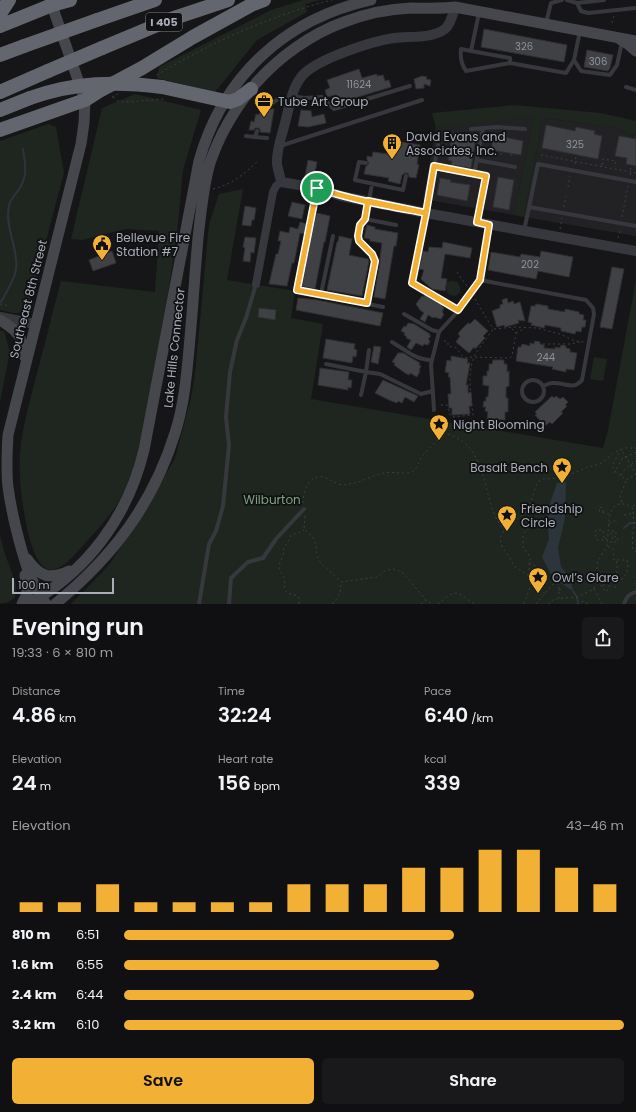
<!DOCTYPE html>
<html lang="en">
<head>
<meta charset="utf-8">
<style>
	:root { --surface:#101012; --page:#19191b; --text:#f1f3f6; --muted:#9c9d9f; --accent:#f2b134 }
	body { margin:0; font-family:Poppins,sans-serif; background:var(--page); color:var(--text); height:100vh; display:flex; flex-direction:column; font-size:15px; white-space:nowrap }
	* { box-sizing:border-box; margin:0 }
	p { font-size:13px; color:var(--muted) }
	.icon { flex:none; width:22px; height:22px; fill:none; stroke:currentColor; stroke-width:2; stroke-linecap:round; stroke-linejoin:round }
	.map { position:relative; height:604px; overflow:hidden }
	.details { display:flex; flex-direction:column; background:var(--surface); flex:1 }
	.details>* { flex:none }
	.scale { position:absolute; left:12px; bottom:10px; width:102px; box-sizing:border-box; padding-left:4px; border:2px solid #a8adb8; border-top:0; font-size:11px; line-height:14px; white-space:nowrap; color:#a8adb8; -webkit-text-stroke:3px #111113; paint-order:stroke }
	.pin { position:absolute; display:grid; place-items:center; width:34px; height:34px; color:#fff; margin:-17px; border:2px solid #fff; border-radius:50%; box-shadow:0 1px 4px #0007 }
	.round { display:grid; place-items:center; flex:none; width:42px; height:42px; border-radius:6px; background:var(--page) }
	.head { display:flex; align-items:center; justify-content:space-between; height:68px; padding:0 12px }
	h1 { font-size:22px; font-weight:600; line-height:30px }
	.figures { display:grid; grid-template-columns:repeat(3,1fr); gap:6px; height:68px; padding:4px 12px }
	.figures div { display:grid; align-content:center }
	.figures b { font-size:20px; font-weight:600 }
	.figures small { font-size:11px; font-weight:400 }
	.figures p { font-size:11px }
	.chart { height:112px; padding:8px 12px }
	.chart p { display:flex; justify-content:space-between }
	.chart svg { width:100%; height:72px; margin-top:4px; stroke:var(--accent); stroke-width:6 }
	.primary-button { display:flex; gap:8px; margin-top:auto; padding:8px 12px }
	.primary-button a { flex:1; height:46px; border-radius:6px; background:var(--accent); color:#111; font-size:16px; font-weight:600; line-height:46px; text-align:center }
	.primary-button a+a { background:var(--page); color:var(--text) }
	ul { padding:0 12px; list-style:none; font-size:13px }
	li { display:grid; grid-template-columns:64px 48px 1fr; align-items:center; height:30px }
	li i { height:10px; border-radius:5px; background:var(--accent) }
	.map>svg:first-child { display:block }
	.built { fill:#222225 }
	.green { fill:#1e261f }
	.water { fill:#2c353c }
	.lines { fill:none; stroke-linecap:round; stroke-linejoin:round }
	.stream { stroke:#2c353c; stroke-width:2 }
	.building { fill:#404145; stroke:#303034 }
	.path { stroke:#3d3f44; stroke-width:1; stroke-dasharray:2 3; stroke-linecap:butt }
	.service { stroke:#37383d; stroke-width:4 }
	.minor { stroke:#37383d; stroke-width:8 }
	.tertiary { stroke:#37383d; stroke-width:10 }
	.secondary { stroke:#45474d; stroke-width:11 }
	.motorway { stroke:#63666e; stroke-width:14 }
	.motorway-bridge { stroke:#63666e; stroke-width:14 }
	.route-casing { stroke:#fff; stroke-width:8 }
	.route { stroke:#f2b134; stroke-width:5 }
	.labels { text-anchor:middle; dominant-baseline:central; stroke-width:3.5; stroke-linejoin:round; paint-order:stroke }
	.number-label { font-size:10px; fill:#8e929b }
	.shield { fill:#111113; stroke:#7b7e86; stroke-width:1 }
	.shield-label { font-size:11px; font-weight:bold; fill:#a8adb8 }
	.poi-label { font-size:12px; fill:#a8adb8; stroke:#111113; text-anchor:start }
	.street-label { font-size:12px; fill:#a8adb8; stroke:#111113 }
	.park-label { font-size:12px; fill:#7fa381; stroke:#111113 }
</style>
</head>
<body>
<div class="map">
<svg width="636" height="604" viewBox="0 0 636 604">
	<rect width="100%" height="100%" fill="#161618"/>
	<path class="built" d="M 491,117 L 534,117 L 514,215 L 423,199 L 436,128 Z
		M 543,118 L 612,127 L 636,136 L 636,236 L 524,217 Z"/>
	<path class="green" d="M 303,0 L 320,0 L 305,4 L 307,12 L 257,40 L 215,92 L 157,78 L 159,67 L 271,10 Z
		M 135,94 L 201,110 L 183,170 L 177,233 L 168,294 L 139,450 C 133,468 127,490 116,506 C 105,522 91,537 77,552 C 71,559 58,573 47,569 C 29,562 21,497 20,479 C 19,467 20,455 21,443 C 24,422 30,401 35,381 C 44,347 52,314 61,281 L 155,292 L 159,231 L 126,229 L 82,240 L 71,239 L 102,108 Z
		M 514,105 L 601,113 L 636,121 L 636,136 L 612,127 L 543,118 L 524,217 L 514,215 L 534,117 L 436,128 L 432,113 Z
		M 48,124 L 56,127 L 64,173 L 29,305 C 19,317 13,313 0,310 L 0,141 Z
		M 243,189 L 227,280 L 295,291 L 291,318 L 323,324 L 311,399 L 603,448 L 608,430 L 636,280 L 636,604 L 71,604 L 109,565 L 149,504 L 175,458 L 191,398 L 195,374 L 209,224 L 219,194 Z
		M 451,281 L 457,282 L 460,287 L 460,293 L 455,296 L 449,295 L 446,290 L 447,282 Z
		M 0,331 L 4,331 L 10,352 L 0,402 Z
		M 594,357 L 607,359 L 603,381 L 590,379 Z
		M 0,536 L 5,554 L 16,584 L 15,598 L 8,602 L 0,604 Z"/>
	<path class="water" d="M 566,482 L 565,518 L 558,548 L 561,566 L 571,581 L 573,591 L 553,578 L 542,557 L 549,539 L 547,512 L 557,483 Z"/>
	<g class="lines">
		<path class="stream" d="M 1,302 C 6,293 12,283 15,274 C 21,253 4,228 9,206 C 10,199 16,194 20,188 C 28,174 25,163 23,149
			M 624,528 L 630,523 L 636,523
			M 573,591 L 577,597 L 578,602"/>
	</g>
	<path class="building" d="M 484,29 L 567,45 L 564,62 L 481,47 Z
		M 587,50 L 613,55 L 610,68 L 608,71 L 584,67 Z
		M 359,69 L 362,78 L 377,74 L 377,76 L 383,75 L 385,81 L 389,80 L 391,87 L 338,103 L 336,95 L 327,97 L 325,90 L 330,88 L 327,80 Z
		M 422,76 L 427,77 L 426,79 L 431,80 L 430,86 L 424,84 L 424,88 L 416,89 L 414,79 Z
		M 261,107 L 263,107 L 265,111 L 271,109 L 274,109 L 270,133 L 260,132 L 260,129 L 258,128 L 255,128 L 254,130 L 249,130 L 251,121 L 254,122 L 256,114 L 259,115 Z
		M 301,110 L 311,111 L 312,117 L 324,114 L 326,123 L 308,127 L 298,126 Z
		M 546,125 L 575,131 L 576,127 L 595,131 L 594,134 L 602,136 L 598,159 L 542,148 Z
		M 453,132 L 476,136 L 471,168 L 451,165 L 452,161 L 448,160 Z
		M 494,135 L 523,141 L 521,155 L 491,150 Z
		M 619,136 L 636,139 L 636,166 L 626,164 L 627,158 L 615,156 Z
		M 402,142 L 420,145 L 417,164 L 419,165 L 416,178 L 409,177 L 408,173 L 405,173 L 402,175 L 400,184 L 388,181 L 389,178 L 364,174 L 366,166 L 369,164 L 367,160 L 367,156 L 372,157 L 373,152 L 388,154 L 390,145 L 401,147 Z
		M 308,160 L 317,162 L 314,178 L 305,176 Z
		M 498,177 L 514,180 L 509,210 L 493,207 Z
		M 440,178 L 451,180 L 450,182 L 470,185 L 467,201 L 437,195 Z
		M 292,202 L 305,205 L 302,219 L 288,216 Z
		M 245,206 L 256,208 L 254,220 L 252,220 L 251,226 L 242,225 Z
		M 317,213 L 330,216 L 325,242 L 324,242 L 315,289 L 302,286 L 313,225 Z
		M 300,222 L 307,224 L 305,234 L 300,233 L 294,263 L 292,263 L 287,286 L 269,284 L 276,254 L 278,254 L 281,241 L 278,241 L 280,231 L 289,233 L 290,227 L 298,229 Z
		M 367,225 L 375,227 L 375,229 L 398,233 L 396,246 L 394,246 L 385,299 L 374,297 L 380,262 L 380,258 L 382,243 L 370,241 L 370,239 L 364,238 Z
		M 339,236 L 352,239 L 349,255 L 368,259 L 369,261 L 362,296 L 327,290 L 337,242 L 338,242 Z
		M 245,237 L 256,238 L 254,253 L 251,252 L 250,262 L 243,261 L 245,248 L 243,247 Z
		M 443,242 L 472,248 L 470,258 L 445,254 L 441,278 L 447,279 L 445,291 L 432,289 L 421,279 L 424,270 L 419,269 L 423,251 L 428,252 L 429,247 L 442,248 Z
		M 112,251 L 116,263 L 93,271 L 89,260 Z
		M 541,251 L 573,257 L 569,277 L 538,271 L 536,279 L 488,270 L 491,252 L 520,257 L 521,254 L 540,257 Z
		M 612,267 L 624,269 L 612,329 L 600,327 Z
		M 425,295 L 443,306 L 442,307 L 444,308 L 442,312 L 444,314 L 441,319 L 434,317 L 433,318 L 428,315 L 425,322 L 420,319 L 424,313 L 420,310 L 416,304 L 422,296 L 424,297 Z
		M 298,298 L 317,300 L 383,313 L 380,326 L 296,310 Z
		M 507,298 L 508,303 L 513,301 L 514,304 L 520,302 L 525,321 L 518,320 L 519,323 L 505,327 L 504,325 L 497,327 L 492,311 L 500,308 L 500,305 L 503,304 L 502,300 Z
		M 536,304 L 548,306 L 548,309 L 565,312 L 565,309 L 579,312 L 579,314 L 584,315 L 583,320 L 586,320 L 585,327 L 582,327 L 581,332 L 576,331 L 575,334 L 561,331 L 561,328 L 545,325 L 544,328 L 531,325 L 532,323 L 528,322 L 531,306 L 535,306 Z
		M 259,308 L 276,310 L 275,320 L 258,317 Z
		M 475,319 L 488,331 L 483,336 L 485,338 L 475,349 L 474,347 L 469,353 L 456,342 L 460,336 L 458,334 L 461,330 L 468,323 L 470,324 Z
		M 408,323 L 414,324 L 430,334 L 429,335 L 431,336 L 428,339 L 430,341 L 428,345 L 424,344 L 423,346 L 416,343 L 411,350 L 407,347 L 411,340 L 406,338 L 407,337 L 404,335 L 405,333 L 401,331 L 404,326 L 406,327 Z
		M 326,339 L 355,344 L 354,349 L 357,350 L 356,357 L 353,356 L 352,363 L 323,358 Z
		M 535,341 L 540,342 L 540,344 L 544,345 L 544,348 L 555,349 L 555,347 L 560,348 L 561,345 L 566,346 L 566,348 L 570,349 L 570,352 L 577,353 L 574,370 L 566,369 L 566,372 L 552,369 L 553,367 L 516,361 L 518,347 L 521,347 L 522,344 L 530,346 L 530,343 L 534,344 Z
		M 374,346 L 381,347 L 378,364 L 371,362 Z
		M 398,353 L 403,353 L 420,363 L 419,365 L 421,366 L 419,370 L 420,371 L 417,377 L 410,373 L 409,375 L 405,373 L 394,365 L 395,363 L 392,362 Z
		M 451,356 L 468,359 L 467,363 L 470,363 L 466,385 L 468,385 L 468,393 L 471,392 L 472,406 L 469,406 L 470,414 L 452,415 L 452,408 L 449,408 L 448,394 L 451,394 L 450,377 L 448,377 L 449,373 L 445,372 L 447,360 L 451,361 Z
		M 493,360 L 504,360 L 504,364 L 507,364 L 507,372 L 509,371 L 509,386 L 506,387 L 506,398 L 508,398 L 508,412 L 505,412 L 505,420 L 487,419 L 488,412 L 485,411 L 486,407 L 483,407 L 484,401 L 486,401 L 486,397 L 488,397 L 489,386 L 483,385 L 483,376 L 487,376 L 487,371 L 489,371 L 489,364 L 492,364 Z
		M 320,368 L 349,372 L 348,380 L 352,380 L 351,388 L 348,387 L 348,390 L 318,385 Z
		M 383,380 L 385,381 L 418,396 L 414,402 L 405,397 L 402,403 L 398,401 L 397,403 L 389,400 L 375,393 Z
		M 552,396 L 554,398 L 556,396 L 560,399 L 563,397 L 568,402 L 565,405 L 567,406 L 561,412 L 563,413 L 552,424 L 550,422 L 545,426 L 535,415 L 537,414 L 535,412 Z"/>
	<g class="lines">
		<path class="path" d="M 612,23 L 614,16
			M 157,75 C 210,43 272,15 332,0
			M 112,97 L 118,94
			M 113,97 L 118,101 L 124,102 L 166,99
			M 511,154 L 512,156
			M 501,155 L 501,151
			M 541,155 L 636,173
			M 575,164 L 576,155
			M 602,165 L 603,159 L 616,161 L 615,167
			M 630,175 L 631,165
			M 568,187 L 570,176
			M 213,189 C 233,184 244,174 259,160
			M 564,207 L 566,196
			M 622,217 L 628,186
			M 560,229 L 562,218
			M 618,238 L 620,230
			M 457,272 L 468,288
			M 475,299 L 493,329
			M 0,304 L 10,306
			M 494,329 L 514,327 L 537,328 L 560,334 L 575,341 L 584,342
			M 516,333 L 525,328
			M 444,341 L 448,342 L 448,346 L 455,347 C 460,352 462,358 469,358 L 470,357 L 510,358 L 512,356 L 516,333 L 511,328
			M 543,344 L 570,344 L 580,342
			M 441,405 L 447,405 L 450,415 L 452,417 L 473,415 C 471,395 466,371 476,353 C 481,345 488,337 493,329
			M 434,416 L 434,419 L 442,427 L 444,433
			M 614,473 L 622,459 L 636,452
			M 636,473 L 636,474 L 626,480 L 613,469 L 613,464 L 621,449 L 636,474
			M 621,475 L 625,469 L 636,461
			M 622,502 L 620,496 L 626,481
			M 303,503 C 303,492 309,474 323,477 C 334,479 334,487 349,484 C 361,483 372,475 384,473 C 394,471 403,475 412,472 L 416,468 L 422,456 L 444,433 C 493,445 479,502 504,530
			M 633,506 L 636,505
			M 603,512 L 603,508 L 600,507 L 599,509 L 600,512 L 609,514
			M 624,515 L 634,513
			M 305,516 L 304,529 L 313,537 L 316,545 L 317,555 L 320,562 L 341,582 L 377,577 L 386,570 L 396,569 L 403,573 L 426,600 L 432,604
			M 609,524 L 618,519
			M 613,530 L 613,532 L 616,532 L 616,534 L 614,535 L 615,537 L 617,537 L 618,541 L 611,543 L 611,541 L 613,540 L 611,533 Z
			M 604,538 L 603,530 L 596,530 L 595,533 L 597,540 L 602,540 L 604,538 L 607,539
			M 529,563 L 538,567 L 541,574 L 543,577 L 543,581 L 539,585 L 539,588 L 545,594
			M 528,575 C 530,569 528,564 531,558 L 523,547 L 523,534 L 527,530 L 527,521 L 529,509
			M 597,581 L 606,592 L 612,582 L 622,579 L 627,573 L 628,565 L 627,560 L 614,560 L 613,549 L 607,546
			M 636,583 L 636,584
			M 603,586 L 605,581
			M 615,588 C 615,578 619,570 616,560
			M 594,589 L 602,604
			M 559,590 L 563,588
			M 299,604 C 301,590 289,598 285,590 C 283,586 286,582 284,578 C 284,575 280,572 279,570 L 280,562 L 283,556 L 284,547 L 288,542 L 291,535 L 298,533 L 304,530
			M 332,604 C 339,597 341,593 341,583
			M 421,604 L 426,600
			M 438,604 C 442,602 444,598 448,596 C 459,588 466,600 475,604
			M 501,604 L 502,604
			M 524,604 L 531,585 L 531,580 L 528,575 L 515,567 L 502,546 L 500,539 L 504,530 L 524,514 L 529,508 L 537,483 L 542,479 L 562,478 L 588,467 L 600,464 L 615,452 L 625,448 L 636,448
			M 536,604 L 553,584 L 559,584 L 559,598
			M 548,604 L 554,599 L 577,597 L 594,589 C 597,580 596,571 598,561 C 600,556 605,551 607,545 C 610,529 604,493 632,507 C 636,521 631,535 633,549 L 636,552
			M 577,604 L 584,601 L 588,604"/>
		<path class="service" d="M 567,0 L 577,3 L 604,0
			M 577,3 L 581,11 L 588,13 L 636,8
			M 479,13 L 471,51 L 510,58 L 510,63
			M 546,23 L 551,3 L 562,0
			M 471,51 L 461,49 C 460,57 461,64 466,71 L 510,63 L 566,73 L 574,60 L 580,31
			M 574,60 L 581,71 L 610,75 L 617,65 L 622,42
			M 626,87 L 636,90
			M 292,96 L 304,98 L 322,97 L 334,109 L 410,86
			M 266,108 L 278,99 L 290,101
			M 471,129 L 497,127 L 525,129
			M 257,131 L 255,137 L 267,138
			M 246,136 L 255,137
			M 438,145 L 412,283 L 459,310
			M 280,146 L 422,100
			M 477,160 L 515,167
			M 366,163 L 359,162 L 355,180 L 403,190 L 406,176
			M 434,166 L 486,176 L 477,222
			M 474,174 L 483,129
			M 317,189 L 297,290 L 383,307
			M 369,201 L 372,184
			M 529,207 L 636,226
			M 365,219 L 396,225
			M 524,231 L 538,164 L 636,182
			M 480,280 L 489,225
			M 321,294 L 333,236
			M 404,314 L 432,330 L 439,332
			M 392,342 C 404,349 417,361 432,360
			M 369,350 L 366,372 L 380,374 L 421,394 L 433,391
			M 326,364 L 366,372 L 361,395
			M522 391a11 11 0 1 1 22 0a11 11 0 1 1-22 0Z
			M 434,410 L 431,364 L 439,332 L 459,310 L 480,280 L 586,300 L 593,308 L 594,314 L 582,380 C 573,391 564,382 552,383 C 549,383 546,385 543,386
			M 199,604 L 209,544 L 216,531 L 223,506 L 229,445 L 226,417 L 230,372 L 237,340 L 246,318 L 256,284
			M 229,604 L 231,578 L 248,562 L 263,558 L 276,539 L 304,509
			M 624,604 C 626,597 629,594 636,592"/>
		<path class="minor" d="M 256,284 L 273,192 L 276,186 L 281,182
			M 367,303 L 375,261 L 372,254 L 359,241 L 358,236 L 360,225 L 365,219 L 369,201"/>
		<path class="tertiary" d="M 455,7 C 453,14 451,24 445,29 C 431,39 410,36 394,38 C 373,41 316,59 302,76 C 292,88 290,104 286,119 C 283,133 276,149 277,164 C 278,170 280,176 281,182 L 317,188 L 341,196 L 426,213 L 636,251
			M 0,317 L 35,324"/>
		<path class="secondary" d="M 621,40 L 628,44 L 636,51
			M 0,320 C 19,332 21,335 25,357
			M 27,559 C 40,577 49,580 69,571
			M 22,604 L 27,594 L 25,575
			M 28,604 C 88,571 128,516 144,450 L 199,161 C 223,76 285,19 371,0
			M 46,604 C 33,586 28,572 22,551 C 16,530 11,509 8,487 C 6,470 7,452 8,435 L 81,144 L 84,123 L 85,100 L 50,0
			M 55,604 C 112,558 153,504 175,433 C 185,402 187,370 190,338 C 193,305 195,271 198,238 C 201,213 203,187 210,163 C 220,133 236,107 256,83 C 279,57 311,34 344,22 C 365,14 388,9 411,8 C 426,8 440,9 455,7 L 636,41"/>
		<path class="motorway" d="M 0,14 L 9,0
			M 97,20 L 155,0
			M 0,26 L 52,5 L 70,0
			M 102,48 L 174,18 L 228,0
			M 0,55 L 24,46
			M 162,87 L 230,102 L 238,99 L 251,89
			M 0,92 L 48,71
			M 0,110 L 30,98
			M 0,130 L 85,100 L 99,91 L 142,68 L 193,37 L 251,5 L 264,0"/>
		<path class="motorway-bridge" d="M 24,46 L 97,20
			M 48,71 L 102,48
			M 30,98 C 75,82 116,81 162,87"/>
	</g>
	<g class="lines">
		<g class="route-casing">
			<path id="route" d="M 317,188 C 352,200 389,206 426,213 L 412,283 L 458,310 L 480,280 L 489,225 L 477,222 L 486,176 L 434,166 L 426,213 L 368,201 L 365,219 L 360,225 L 358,236 L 359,241 L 372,254 L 375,261 L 367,303 L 297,290 L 317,188"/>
		</g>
		<use href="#route" class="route"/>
	</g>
	<defs>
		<g id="office-pin" transform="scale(1)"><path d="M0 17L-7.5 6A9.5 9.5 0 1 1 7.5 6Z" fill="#f2b134" stroke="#111113"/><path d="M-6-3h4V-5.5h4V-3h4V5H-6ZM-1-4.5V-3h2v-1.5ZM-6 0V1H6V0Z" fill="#111"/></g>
		<g id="building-pin" transform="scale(1)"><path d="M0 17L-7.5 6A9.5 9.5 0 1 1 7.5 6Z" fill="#f2b134" stroke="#111113"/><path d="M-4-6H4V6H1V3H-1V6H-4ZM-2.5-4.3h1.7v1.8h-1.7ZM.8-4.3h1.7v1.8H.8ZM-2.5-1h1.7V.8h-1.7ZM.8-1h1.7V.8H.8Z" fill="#111"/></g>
		<g id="civic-pin" transform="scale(1)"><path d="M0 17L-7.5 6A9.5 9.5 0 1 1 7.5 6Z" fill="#f2b134" stroke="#111113"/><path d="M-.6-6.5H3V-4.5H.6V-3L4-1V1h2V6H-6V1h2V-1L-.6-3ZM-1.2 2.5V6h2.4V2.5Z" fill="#111"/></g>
		<g id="sight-pin" transform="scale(1)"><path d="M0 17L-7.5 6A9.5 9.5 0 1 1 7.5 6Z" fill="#f2b134" stroke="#111113"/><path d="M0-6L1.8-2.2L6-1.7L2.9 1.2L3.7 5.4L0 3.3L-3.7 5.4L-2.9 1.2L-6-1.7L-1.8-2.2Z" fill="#111"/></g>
	</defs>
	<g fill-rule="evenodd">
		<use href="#office-pin" x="264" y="101"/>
		<use href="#building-pin" x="392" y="143"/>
		<use href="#civic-pin" x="102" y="244"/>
		<use href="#sight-pin" x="439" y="424"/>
		<use href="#sight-pin" x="562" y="467"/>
		<use href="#sight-pin" x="507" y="515"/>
		<use href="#sight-pin" x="538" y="577"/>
	</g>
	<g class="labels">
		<g class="number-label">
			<text x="524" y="46">326</text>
			<text x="598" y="61">306</text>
			<text x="359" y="84">11624</text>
			<text x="575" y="144">325</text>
			<text x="530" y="264">202</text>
			<text x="546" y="357">244</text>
		</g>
		<rect class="shield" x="146" y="13" width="36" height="18" rx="3"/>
		<g class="shield-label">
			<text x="164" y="22">I 405</text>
		</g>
		<g class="poi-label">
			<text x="278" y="101">Tube Art Group</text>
			<text x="406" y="136">David Evans and<tspan x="406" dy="14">Associates, Inc.</tspan></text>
			<text x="116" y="237">Bellevue Fire<tspan x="116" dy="14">Station #7</tspan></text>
			<text x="453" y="424">Night Blooming</text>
			<text x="548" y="467" text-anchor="end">Basalt Bench</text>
			<text x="521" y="508">Friendship<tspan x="521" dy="14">Circle</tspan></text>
			<text x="552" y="577">Owl’s Glare</text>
		</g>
		<g class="street-label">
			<text transform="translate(28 299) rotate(-76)">Southeast 8th Street</text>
			<text transform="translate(174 348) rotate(-84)">Lake Hills Connector</text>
		</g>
		<g class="park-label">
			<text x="272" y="499">Wilburton</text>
		</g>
	</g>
</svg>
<div class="scale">100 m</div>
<div class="pin" style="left:317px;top:188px;background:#1e9e55"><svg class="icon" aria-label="arrive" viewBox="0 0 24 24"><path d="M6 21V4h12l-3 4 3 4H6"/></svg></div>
</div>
<section class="details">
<div class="head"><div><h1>Evening run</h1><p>19:33 · 6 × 810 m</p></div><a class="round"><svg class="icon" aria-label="share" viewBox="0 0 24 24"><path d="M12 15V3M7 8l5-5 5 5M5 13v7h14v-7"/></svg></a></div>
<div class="figures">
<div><p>Distance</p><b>4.86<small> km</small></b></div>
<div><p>Time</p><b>32:24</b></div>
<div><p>Pace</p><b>6:40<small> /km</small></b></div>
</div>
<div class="figures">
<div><p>Elevation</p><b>24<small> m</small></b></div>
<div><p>Heart rate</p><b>156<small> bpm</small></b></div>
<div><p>kcal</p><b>339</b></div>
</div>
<div class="chart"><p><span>Elevation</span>43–46 m</p>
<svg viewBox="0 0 160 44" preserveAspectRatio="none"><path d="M5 44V38M15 44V38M25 44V27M35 44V38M45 44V38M55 44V38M65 44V38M75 44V27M85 44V27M95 44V27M105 44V17M115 44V17M125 44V6M135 44V6M145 44V17M155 44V27"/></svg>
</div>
<ul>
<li><b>810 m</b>6:51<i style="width:66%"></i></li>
<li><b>1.6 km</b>6:55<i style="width:63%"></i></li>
<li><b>2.4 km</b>6:44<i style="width:70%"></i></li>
<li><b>3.2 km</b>6:10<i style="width:100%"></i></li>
</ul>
<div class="primary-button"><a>Save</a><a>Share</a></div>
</section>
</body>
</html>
